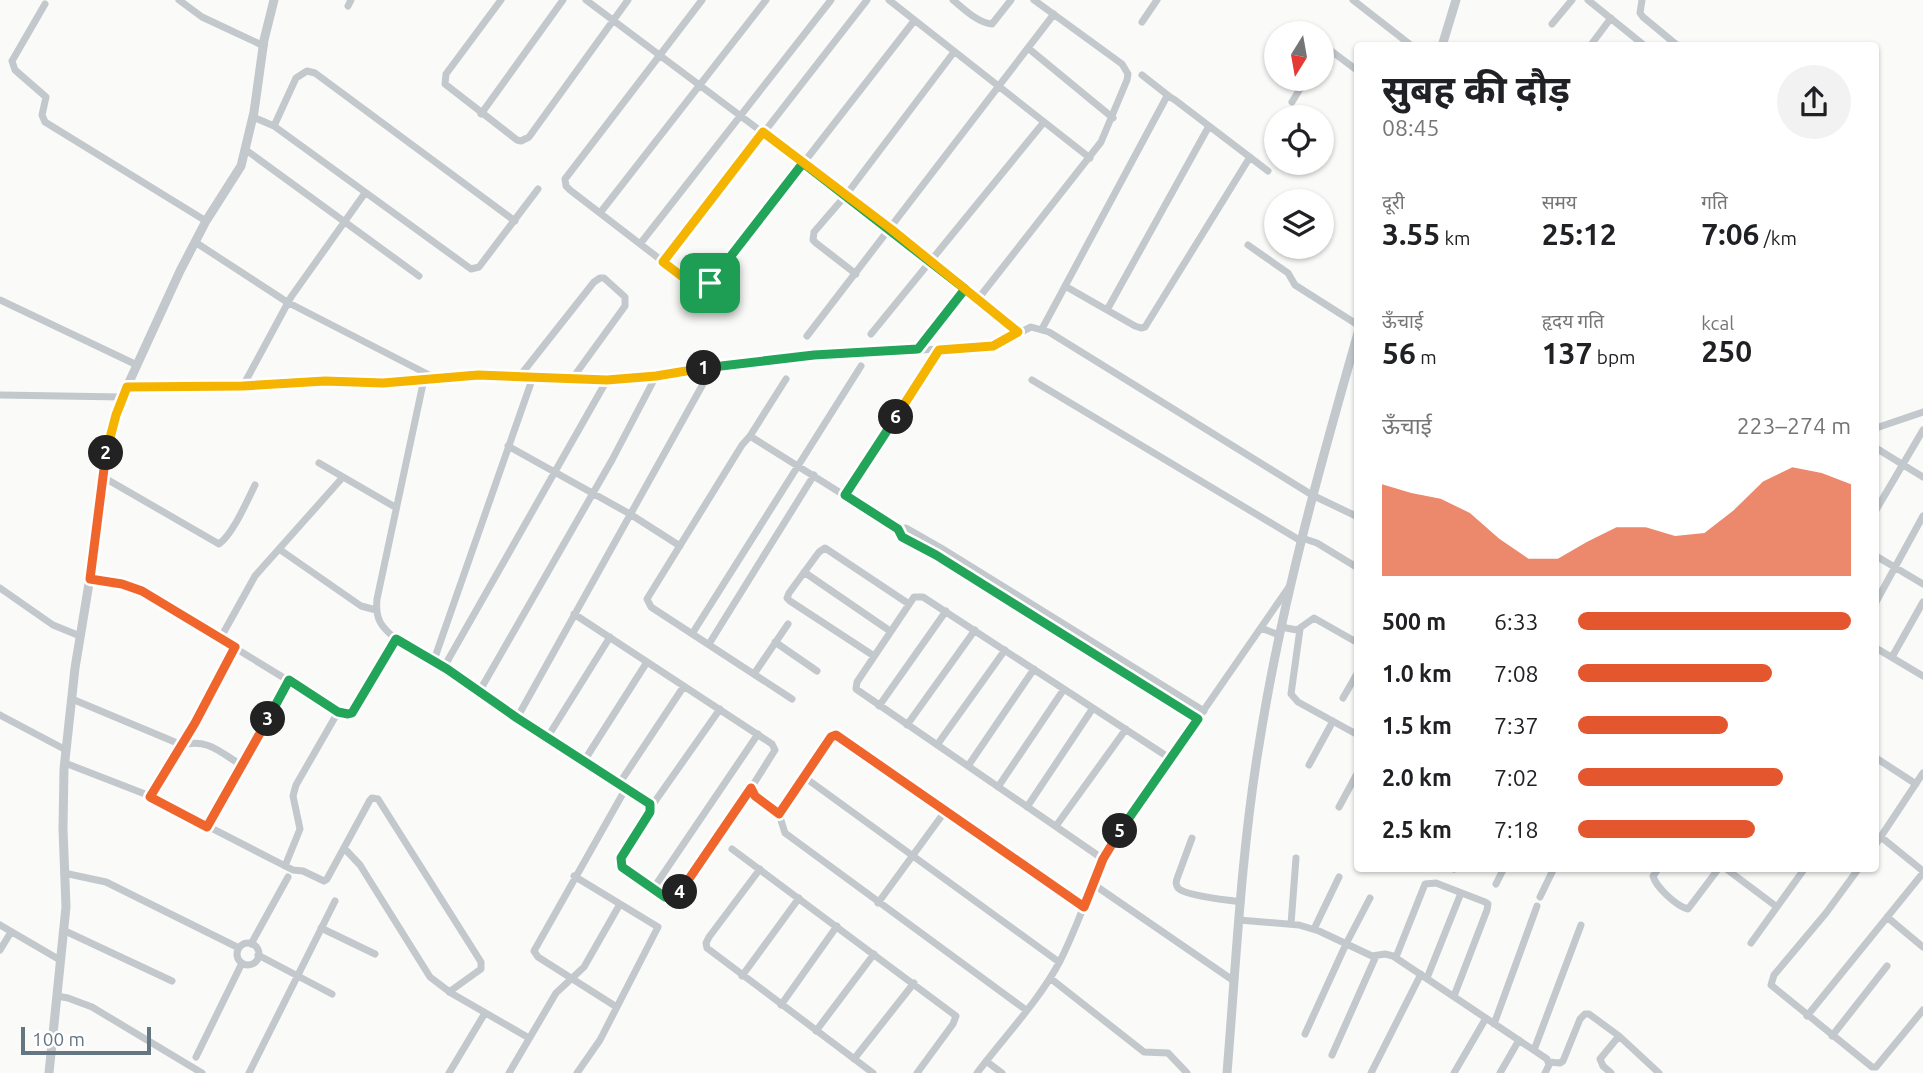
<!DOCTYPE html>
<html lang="hi">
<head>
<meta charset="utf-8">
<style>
	:root { --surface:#fff; --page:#f2f2f2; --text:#202124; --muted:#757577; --accent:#e4572e }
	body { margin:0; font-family:Ubuntu,"Noto Sans Devanagari",sans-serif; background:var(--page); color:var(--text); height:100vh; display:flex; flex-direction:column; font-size:26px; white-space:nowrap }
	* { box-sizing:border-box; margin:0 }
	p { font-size:23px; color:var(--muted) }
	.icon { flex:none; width:38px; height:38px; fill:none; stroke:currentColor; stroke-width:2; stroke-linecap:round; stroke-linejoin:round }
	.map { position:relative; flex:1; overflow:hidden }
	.details { position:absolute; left:1354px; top:42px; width:525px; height:830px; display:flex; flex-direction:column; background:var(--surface); border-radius:7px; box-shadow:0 2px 5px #0004 }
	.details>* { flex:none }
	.needle { width:46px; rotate:191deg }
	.tools { position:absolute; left:1264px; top:21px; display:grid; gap:14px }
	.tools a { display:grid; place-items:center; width:70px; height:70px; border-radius:50%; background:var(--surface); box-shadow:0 2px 5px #0004; font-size:35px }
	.scale { position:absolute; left:21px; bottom:18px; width:130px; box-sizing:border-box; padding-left:7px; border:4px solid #657683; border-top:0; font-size:19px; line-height:24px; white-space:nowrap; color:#657683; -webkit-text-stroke:5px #fff; paint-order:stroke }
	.pin { position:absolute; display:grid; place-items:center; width:60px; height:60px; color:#fff; margin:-30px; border-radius:14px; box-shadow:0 4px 10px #0006 }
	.km { position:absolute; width:35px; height:35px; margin:-18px; border-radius:50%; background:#222; color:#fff; font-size:19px; line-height:35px; text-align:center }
	.round { display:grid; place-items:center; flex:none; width:74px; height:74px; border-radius:37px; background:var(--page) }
	.overview { display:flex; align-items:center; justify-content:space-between; height:119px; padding:0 28px }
	h1 { font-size:38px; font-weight:700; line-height:52px }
	.figures { display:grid; grid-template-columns:repeat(3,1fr); gap:10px; height:119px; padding:7px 28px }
	.figures div { display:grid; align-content:center }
	.figures b { font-size:30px; font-weight:700 }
	.figures small { font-size:19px; font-weight:400 }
	.figures p { font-size:19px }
	.chart { height:196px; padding:14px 28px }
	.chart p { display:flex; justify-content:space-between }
	.chart svg { width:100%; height:126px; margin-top:7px; fill:var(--accent); opacity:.7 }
	ul { padding:0 28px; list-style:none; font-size:23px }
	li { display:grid; grid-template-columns:112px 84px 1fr; align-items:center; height:52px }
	li i { height:18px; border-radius:9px; background:var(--accent) }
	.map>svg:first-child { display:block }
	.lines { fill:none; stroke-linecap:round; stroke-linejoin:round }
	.minor { stroke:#c3c8cc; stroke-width:7 }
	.tertiary { stroke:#c3c8cc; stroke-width:9 }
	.split-1-casing { stroke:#fff; stroke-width:14 }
	.split-2-casing { stroke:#fff; stroke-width:14 }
	.split-3-casing { stroke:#fff; stroke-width:14 }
	.split-4-casing { stroke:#fff; stroke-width:14 }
	.split-5-casing { stroke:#fff; stroke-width:14 }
	.split-6-casing { stroke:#fff; stroke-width:14 }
	.split-7-casing { stroke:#fff; stroke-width:14 }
	.split-1 { stroke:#22a559; stroke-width:9 }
	.split-2 { stroke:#f5b400; stroke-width:9 }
	.split-3 { stroke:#f0652b; stroke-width:9 }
	.split-4 { stroke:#22a559; stroke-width:9 }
	.split-5 { stroke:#f0652b; stroke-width:9 }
	.split-6 { stroke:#22a559; stroke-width:9 }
	.split-7 { stroke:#f5b400; stroke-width:9 }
</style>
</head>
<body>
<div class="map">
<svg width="1923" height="1073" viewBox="0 0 1923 1073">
	<rect width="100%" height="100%" fill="#fafaf8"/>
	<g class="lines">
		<path class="minor" d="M 179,0 L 202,17 L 264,46
			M 501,0 L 446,74 L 445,84 L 517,140 L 521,141 L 529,137 L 628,0
			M 586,0 L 846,195 L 1018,332
			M 702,0 L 565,179 L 566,186 L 570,190 L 696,287 L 704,288 L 710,283 L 914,21
			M 889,0 L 1090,158
			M 953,0 C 964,9 978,23 992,24 L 1011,0
			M 1353,0 L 1412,46
			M 1588,0 L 1645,46
			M 1642,0 L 1640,13 L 1643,17 L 1678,46
			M 45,4 L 12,61 L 15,70 L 46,97 L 42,115 L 45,122 L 206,221
			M 348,6 L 351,0
			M 1142,22 L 1157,0
			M 1552,24 L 1572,0
			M 1590,46 L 1611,18
			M 1028,48 L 1113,118
			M 1321,52 L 1324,49 L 1330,50 L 1358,71
			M 1142,75 L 1170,97
			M 1292,102 L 1306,79
			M 481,114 L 563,0
			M 253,117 L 274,126 L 471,269 L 479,267 L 538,189
			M 274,126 L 296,78 L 307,71 L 315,73 L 515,221
			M 246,150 L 419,276
			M 600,213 L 766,0
			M 195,242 L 287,302 L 435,378
			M 640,244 L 831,0
			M 1248,245 L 1288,273 L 1295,285 L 1358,325
			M 663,262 L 867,0
			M 856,274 L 816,243 L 813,240 L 814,232 L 846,195 L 954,52
			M 1065,286 L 1135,326 L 1141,328 L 1145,327 L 1250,157
			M 978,299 L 1101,142 L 1127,80 L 1128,74 L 1122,64 L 1034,0
			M 0,300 L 137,365
			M 1107,310 L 1209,126
			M 1042,329 L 1166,98 L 1170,97 L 1175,100 L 1268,171
			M 871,334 L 1044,122
			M 807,336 L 1054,14
			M 917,349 L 965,289
			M 519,377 L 594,282 L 600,278 L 604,278 L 625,297 L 625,306 L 572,379
			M 1032,380 L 1301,541
			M 243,386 L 291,297 L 365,193
			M 127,387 L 243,386 L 325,381 L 383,383 L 478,375 L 583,380 L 632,379 L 761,359 L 814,355 L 983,347 L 993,346 L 1031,327 L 1049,332 L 1312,495 L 1358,517
			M 0,395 L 122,397
			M 1876,428 L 1923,412
			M 750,436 L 786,379
			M 508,446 L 630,514 L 680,546
			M 1876,448 L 1923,477
			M 319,463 L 395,507
			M 103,477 L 219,544 C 233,534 247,501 255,485
			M 845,495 L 939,350
			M 1876,510 L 1923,430
			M 898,529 L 906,528 L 941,548 L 1204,711
			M 1302,538 L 1317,543 L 1358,568
			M 279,549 L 361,606 L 376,610
			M 1876,556 L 1923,584
			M 804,572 L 890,631
			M 90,579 L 122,584 L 142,591 L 343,714 L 351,713 L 396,639 L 413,647 L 517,718 L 650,804 L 650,812 L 620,863 L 622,867 L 670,899 L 677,896 L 751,788
			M 0,588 L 53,625 L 80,636
			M 1876,602 L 1923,516
			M 574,614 L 772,744 L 775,750 L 751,788 L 755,796 L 779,814 L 785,833 L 1026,1010
			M 1281,627 L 1297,630 L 1314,618 L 1358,643
			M 1261,628 L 1279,635
			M 1300,629 L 1291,694 L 1298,702 L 1358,735
			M 692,634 L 861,366
			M 220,639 L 255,576 L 343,477
			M 396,639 C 381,627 375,619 377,599 L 424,379
			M 775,642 L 817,671
			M 709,644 L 814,475
			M 1876,648 L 1923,676
			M 874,656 L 790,601 L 787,598 L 789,593 L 819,552 L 825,548 L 909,604
			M 1892,657 L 1923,602
			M 434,660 L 533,377
			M 444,667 L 607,380
			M 754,674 L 788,624
			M 479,692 L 612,460 L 656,376
			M 1343,698 L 1358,672
			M 72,699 L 182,745 C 207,738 220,752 241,765
			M 792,699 L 651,607 L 647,599 L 742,445 L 750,436 L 898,529 L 902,537 L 936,555 L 1198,719
			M 879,706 L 946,611
			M 0,715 L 66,750
			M 517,718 L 713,366
			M 907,725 L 975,630
			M 547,738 L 610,637
			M 937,745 L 1005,650
			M 1876,758 L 1916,784
			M 584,761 L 647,662
			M 65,763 L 145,794 L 293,870 L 303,871 L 324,881 L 327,879 L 370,800 L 372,798 L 378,799 L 481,962 L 481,969 L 449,992
			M 1309,765 L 1333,721
			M 968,766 L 1034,669
			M 802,780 L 831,737 L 841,737 L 1084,907
			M 619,784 L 684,686
			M 998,787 L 1064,689
			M 150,797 L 195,723 L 235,647
			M 651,807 L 720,709
			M 1027,807 L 1093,708
			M 1339,807 L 1358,772
			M 779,814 L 802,780 L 807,779 L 1059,962
			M 207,826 L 289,680
			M 1056,826 L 1126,729
			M 1881,837 L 1923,871
			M 1192,838 L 1178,876 C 1176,882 1175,883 1178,888 C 1185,896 1229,900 1241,902
			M 1876,844 L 1923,773
			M 344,848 L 360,865 L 430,977 L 451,993 L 529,1038
			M 732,849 L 956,1016 L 953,1024 L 917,1073
			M 1103,859 L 856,689 L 857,682 L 914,597 L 923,597 L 1171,759
			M 285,866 L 300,829 L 293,796 L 296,785 L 338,712
			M 1659,868 L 1653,876 C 1656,887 1676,906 1688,909 L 1719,868
			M 1725,868 L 1777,907
			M 1859,868 L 1826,913 L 1774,975 L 1771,985 L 1872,1067 L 1876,1067 L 1923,1010
			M 760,869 L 709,937 L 706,943 L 707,948 L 873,1073
			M 1454,869 L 1455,868
			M 64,873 L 106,882 L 239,948
			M 574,876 L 658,927 L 600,1040 L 577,1073
			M 1093,884 L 1234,981
			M 1496,884 L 1504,868
			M 653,889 L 758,734
			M 1540,897 L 1554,868
			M 878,903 L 946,810
			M 1887,917 L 1923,947
			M 1239,920 L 1299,925 L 1319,931 L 1372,956 L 1385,954 L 1393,956 L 1547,1059 L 1549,1065 L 1545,1073
			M 1291,924 L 1296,858
			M 0,925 L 60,960
			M 321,928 L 375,954
			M 1314,929 L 1339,877
			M 63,930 L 172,981
			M 1751,943 L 1805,868
			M237 954a11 11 0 1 1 22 0a11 11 0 1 1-22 0Z
			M 251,944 L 288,877
			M 0,950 L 11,932
			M 258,955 L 332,994
			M 1396,957 L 1425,884 L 1436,883 L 1485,902 L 1488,904 L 1487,910 L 1454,996
			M 742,976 L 799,898
			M 1050,978 L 1144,1052 L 1168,1053 L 1187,1073
			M 1427,978 L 1461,893
			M 57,996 L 68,998 L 92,1007 L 202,1073
			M 781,1005 L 837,926
			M 615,1006 L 538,957 L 534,951 L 626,788
			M 1807,1016 L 1923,873
			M 1494,1024 L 1537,906
			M 816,1031 L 874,954
			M 1305,1034 L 1346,944 L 1370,898
			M 1832,1036 L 1887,966
			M 1534,1050 L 1581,925
			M 1332,1055 L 1376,956
			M 196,1057 L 242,963
			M 854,1059 L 914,983
			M 986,1061 L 1002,1073
			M 1549,1062 L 1560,1063 L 1563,1061 L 1580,1019 L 1585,1014 L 1589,1014 L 1619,1036 L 1659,1073
			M 249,1073 L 335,901
			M 449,1073 L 485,1013
			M 509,1073 L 556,993 L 584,967 L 620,904
			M 977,1073 C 1004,1037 1039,1001 1060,961 C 1081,920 1093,874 1118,834 L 1289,587
			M 1371,1073 L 1421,974
			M 1454,1073 L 1486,1018
			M 1500,1073 L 1519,1040
			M 1611,1073 L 1603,1066 L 1600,1059 L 1619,1036"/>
		<path class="tertiary" d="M 1442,46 L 1456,0
			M 49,1073 L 66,907 L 63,829 L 64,769 L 75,668 L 97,535 L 107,444 L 120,402 L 180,271 L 206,221 L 241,166 L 254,112 L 264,40 L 274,0
			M 1227,1073 C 1236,964 1241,853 1259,745 C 1281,605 1319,469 1358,333"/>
	</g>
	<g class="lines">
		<g class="split-1-casing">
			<path id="split-1" d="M 704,368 L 814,355 L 918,349 L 965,289 L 803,163 L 710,283"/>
		</g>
		<g class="split-2-casing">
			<path id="split-2" d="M 106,453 L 116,415 L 127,387 L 243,386 L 325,381 L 383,383 L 478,375 L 607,380 L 656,376 L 704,368"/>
		</g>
		<g class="split-3-casing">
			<path id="split-3" d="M 106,453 L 90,579 L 122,584 L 142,591 L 235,647 L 195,723 L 150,797 L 207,827 L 268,719"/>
		</g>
		<g class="split-4-casing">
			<path id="split-4" d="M 268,719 L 289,680 L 338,712 L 348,714 L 352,713 L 396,639 L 447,669 L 517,718 L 650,804 L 650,812 L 621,858 L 622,867 L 665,897 L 674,899 L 680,892"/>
		</g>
		<g class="split-5-casing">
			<path id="split-5" d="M 680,892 L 751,788 L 755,796 L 779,814 L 831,737 L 836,735 L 1084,907 L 1103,859 L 1120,831"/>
		</g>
		<g class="split-6-casing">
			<path id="split-6" d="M 896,417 L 845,495 L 898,529 L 902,537 L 936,555 L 1198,719 L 1120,831"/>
		</g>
		<g class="split-7-casing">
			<path id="split-7" d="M 710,283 L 704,288 L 696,287 L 663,262 L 763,132 L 891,229 L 1018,332 L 993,346 L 939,350 L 896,417"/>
		</g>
		<use href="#split-1" class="split-1"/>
		<use href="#split-2" class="split-2"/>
		<use href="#split-3" class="split-3"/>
		<use href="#split-4" class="split-4"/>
		<use href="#split-5" class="split-5"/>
		<use href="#split-6" class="split-6"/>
		<use href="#split-7" class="split-7"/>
	</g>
</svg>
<div class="tools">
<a><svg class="needle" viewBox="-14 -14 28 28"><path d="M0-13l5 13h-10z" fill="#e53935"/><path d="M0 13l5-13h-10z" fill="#757577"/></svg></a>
<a><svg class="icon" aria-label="locate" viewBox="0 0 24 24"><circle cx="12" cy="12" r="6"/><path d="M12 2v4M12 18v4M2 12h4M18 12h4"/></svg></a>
<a><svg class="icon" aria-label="layers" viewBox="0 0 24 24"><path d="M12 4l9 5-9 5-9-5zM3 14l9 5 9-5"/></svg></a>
</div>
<div class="scale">100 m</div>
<div class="pin" style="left:710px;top:283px;background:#1e9e55"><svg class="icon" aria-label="arrive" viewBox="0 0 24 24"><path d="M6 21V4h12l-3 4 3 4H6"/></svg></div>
<b class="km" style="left:704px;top:368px">1</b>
<b class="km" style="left:106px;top:453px">2</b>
<b class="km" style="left:268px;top:719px">3</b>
<b class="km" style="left:680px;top:892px">4</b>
<b class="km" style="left:1120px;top:831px">5</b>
<b class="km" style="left:896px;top:417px">6</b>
<section class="details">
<div class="overview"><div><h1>सुबह की दौड़</h1><p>08:45</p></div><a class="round"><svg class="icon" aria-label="share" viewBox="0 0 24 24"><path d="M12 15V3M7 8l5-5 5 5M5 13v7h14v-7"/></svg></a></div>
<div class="figures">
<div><p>दूरी</p><b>3.55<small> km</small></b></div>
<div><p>समय</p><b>25:12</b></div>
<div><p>गति</p><b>7:06<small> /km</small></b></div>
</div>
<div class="figures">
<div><p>ऊँचाई</p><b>56<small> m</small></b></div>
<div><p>हृदय गति</p><b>137<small> bpm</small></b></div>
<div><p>kcal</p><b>250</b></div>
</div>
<div class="chart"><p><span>ऊँचाई</span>223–274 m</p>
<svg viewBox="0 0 160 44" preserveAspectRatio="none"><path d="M0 44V12L10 15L20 17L30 22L40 31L50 38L60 38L70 32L80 27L90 27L100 30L110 29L120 21L130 11L140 6L150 8L160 12V44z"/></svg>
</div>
<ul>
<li><b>500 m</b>6:33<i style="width:100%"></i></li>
<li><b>1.0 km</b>7:08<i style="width:71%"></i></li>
<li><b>1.5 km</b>7:37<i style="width:55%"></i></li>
<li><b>2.0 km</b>7:02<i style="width:75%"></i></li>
<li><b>2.5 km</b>7:18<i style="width:65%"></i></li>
</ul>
</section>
</div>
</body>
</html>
